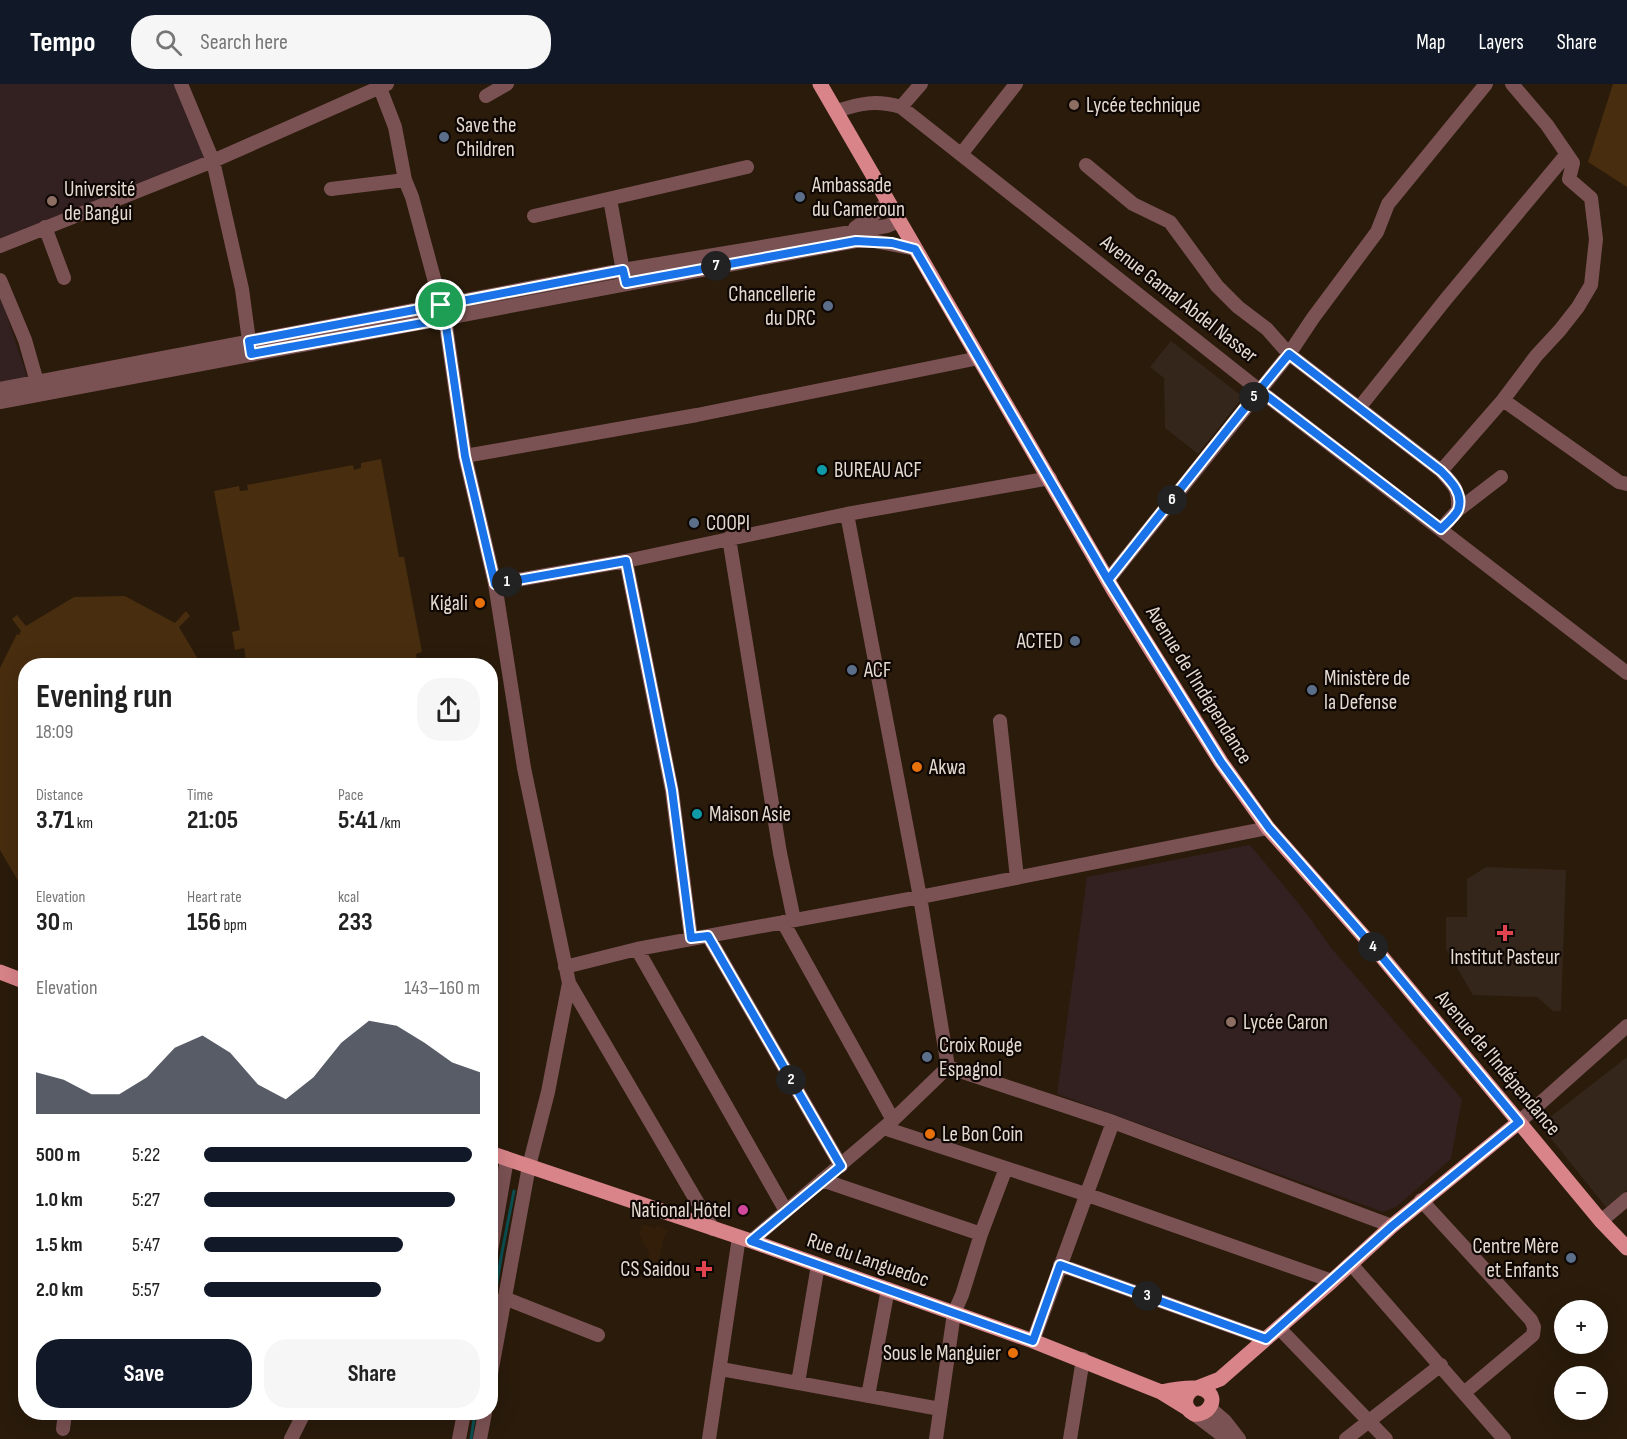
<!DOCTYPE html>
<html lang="en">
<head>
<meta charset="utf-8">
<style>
	:root { --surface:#fff; --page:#f6f6f6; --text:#222; --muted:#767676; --accent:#111827 }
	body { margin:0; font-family:"Sofia Sans Condensed",sans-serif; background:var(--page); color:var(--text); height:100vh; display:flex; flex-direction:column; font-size:22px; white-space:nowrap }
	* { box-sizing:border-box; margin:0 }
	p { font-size:20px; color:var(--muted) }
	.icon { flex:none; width:33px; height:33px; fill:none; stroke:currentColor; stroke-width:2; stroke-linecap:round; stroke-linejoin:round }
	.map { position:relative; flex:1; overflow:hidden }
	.drawer { position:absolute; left:18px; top:574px; width:480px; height:762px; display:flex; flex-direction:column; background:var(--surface); border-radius:24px; box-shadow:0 6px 24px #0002 }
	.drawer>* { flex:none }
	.controls { position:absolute; left:1554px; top:1216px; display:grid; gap:12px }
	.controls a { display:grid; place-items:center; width:54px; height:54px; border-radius:50%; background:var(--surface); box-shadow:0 6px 24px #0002; font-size:30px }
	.pin { position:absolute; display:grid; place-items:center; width:51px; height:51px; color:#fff; margin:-26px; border:3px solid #fff; border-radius:50%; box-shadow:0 2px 6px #0007 }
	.km { position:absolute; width:30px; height:30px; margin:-15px; border-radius:50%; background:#222; color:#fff; font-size:16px; line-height:30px; text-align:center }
	.round { display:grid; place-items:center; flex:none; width:63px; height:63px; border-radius:24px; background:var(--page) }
	.head { display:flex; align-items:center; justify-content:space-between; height:102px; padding:0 18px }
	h1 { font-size:33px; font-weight:700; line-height:45px }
	.stats { display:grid; grid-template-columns:repeat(3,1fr); gap:9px; height:102px; padding:6px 18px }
	.stats div { display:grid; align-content:center }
	.stats b { font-size:26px; font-weight:700 }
	.stats small { font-size:16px; font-weight:400 }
	.stats p { font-size:16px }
	.chart { height:168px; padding:12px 18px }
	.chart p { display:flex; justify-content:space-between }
	.chart svg { width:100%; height:108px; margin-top:6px; fill:var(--accent); opacity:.7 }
	.action { display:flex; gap:12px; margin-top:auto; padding:12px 18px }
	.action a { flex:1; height:69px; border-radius:24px; background:var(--accent); color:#fff; font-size:24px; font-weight:700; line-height:69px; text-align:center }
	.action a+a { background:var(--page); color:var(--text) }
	ul { padding:0 18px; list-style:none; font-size:20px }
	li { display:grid; grid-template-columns:96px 72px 1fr; align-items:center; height:45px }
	li i { height:15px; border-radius:8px; background:var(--accent) }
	header { display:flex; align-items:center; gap:36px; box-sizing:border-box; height:84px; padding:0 30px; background:var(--accent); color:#fff }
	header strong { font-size:28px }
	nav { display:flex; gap:33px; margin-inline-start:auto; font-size:21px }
	.search { width:420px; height:54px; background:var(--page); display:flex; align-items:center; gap:15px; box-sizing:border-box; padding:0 21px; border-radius:24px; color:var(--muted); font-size:22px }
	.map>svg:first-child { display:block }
	.built { fill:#331f09 }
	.education { fill:#332021 }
	.medical { fill:#35261b }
	.green { fill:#482d0f }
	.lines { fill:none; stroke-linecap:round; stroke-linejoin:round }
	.stream { stroke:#0b4f53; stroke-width:3 }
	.minor { stroke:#7b5253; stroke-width:14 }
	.major { stroke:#d88488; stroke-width:15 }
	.route-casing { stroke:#fff; stroke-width:12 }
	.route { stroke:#1a73e8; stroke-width:8 }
	.education-dot { fill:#8d6e63; stroke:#0e0703; stroke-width:2 }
	.service-dot { fill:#5c6f8a; stroke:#0e0703; stroke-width:2 }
	.culture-dot { fill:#0f9aa8; stroke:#0e0703; stroke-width:2 }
	.food-dot { fill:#e8710a; stroke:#0e0703; stroke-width:2 }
	.health-dot { fill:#e0444e; stroke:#0e0703; stroke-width:2 }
	.hotel-dot { fill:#d1479c; stroke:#0e0703; stroke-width:2 }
	.labels { text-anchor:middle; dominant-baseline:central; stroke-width:4.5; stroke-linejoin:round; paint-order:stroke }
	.poi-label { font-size:21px; fill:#e5dad0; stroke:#0e0703; text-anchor:start }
	.street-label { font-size:21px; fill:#e5dad0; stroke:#0e0703 }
</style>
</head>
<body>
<header>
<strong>Tempo</strong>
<div class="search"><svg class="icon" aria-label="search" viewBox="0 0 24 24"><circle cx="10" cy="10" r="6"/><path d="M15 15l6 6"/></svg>Search here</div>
<nav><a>Map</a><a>Layers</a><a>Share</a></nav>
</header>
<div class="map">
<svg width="1627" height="1355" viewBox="0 0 1627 1355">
	<rect width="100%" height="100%" fill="#2a1b0b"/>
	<path class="built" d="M 643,1140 L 655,1144 L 658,1141 L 668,1147 L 664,1153 L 660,1171 L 654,1185 L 649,1183 L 649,1169 L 639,1150 Z"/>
	<path class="education" d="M 0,0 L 174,0 L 207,77 L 0,158 Z
		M 0,211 L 29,298 L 0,303 Z
		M 1250,761 L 1304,826 L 1332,865 L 1462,1015 L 1451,1075 L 1396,1123 L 1383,1128 L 1057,1010 L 1087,793 Z"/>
	<path class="medical" d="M 1171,257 L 1243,313 L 1198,370 L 1165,344 L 1164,294 L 1150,283 Z
		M 1486,783 L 1566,786 L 1561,927 L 1553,927 L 1537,913 L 1473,911 L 1446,865 L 1446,833 L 1467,833 L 1467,795 Z
		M 1627,973 L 1627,1106 L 1606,1123 L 1540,1041 Z"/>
	<path class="green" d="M 1613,0 L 1627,0 L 1627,103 L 1588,78 Z
		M 381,375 L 399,473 L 404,473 L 422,568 L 416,570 L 418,582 L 247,582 L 244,564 L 235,566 L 232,548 L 240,546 L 214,407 L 239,402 L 240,407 L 248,406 L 247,401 L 353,381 L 354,386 L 361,384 L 361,379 Z
		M 125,512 L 175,539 L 186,527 L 190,532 L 179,543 L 202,582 L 26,582 L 24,807 L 0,766 L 0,584 L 17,550 L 19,551 L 21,547 L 12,535 L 17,531 L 26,542 L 74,513 Z"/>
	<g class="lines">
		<path class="stream" d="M 490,1241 L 502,1168 L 514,1107
			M 471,1355 L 475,1329"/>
		<path class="minor" d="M 181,0 L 213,77 L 242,205 L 250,264
			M 380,4 L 395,43 L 405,96 L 412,113 L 445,235 L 465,372 L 495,500 L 524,684 L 569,899 L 713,1145
			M 486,12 L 507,0
			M 901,23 L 921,0
			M 837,27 C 861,19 876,16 901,23 L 1259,306 L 1627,589
			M 962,69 L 1016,0
			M 1086,81 L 1133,120 L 1170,138 L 1217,202 L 1238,223 L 1267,245 L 1289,270 L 1441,387 C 1455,402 1459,405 1458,426
			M 331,105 L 405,96
			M 610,115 L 624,193
			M 534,132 L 747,83
			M 45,143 L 64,194
			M 855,144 L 880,126 L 887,117
			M 0,162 L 213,77 L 387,0
			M 0,196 L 25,256 L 39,305
			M 0,305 L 623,186 L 887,142 L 899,137
			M 1503,316 L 1619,398 L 1627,400
			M 0,318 C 286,266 570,209 856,157 L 874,157 L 915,165
			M 1359,324 L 1446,215 L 1566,71
			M 465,372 L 697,331 L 979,274
			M 1441,387 L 1503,316 L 1536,272 L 1560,246 L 1578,223 L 1591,201 L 1596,155 L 1591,114 L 1569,95 L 1573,79 L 1547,41 L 1512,0
			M 847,430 L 920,813 L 948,983
			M 1441,445 L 1458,426 L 1501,393
			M 729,454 L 780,769 L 794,836
			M 626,477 L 672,707 L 691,854
			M 1108,496 L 1289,270 L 1313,234 L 1377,148 L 1388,120 L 1486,0
			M 495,500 L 626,477 L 847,430 L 1050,394
			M 1000,637 L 1017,794
			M 783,838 L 893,1036
			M 708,852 L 841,1082
			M 637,865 L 786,1127
			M 565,883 L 637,865 L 920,813 L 1268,744
			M 948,983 L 1113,1038 L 1392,1142
			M 1519,1038 L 1627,942
			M 884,1044 L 1085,1110 L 1332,1197
			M 822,1096 L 981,1150
			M 1421,1116 L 1531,1236 L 1534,1243 L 1533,1251 L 1465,1308
			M 1601,1137 L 1627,1115
			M 751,1157 L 893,1036 L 948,983
			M 490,1173 L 507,1075
			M 1351,1180 L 1504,1355
			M 1060,1181 L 1266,1255
			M 504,1214 L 598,1251
			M 1279,1244 L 1386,1355
			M 1033,1257 L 1113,1038
			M 721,1285 L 940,1325
			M 490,1295 L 529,1082 L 548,1008 L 569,899
			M 798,1299 L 818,1181
			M 868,1312 L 888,1205
			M 1210,1324 L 1225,1337 L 1239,1355
			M 1194,1330 L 1227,1355
			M 63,1345 L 65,1329
			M 291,1355 L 304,1329
			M 459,1355 L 464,1329
			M 480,1355 L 485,1329
			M 709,1355 L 739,1153
			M 936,1355 L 954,1229 L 962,1211 L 981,1150 L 1006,1084
			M 1070,1355 L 1083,1275
			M 1346,1355 L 1441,1281"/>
		<path class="major" d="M 820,0 L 1114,507 L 1221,678 L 1268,744 L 1382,873 L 1601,1137 L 1627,1164
			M 0,888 L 26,898
			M 490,1069 L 751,1157 L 1033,1257 L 1161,1308 L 1187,1324
			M 1197,1304 L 1220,1295 L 1332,1197 L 1392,1142 L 1519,1038
			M 1161,1308 C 1171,1306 1196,1301 1205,1306 C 1220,1314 1208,1332 1194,1330 C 1183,1324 1183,1312 1193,1305"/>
	</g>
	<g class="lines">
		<g class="route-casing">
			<path id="route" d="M 441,221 L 249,257 L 251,270 L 445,235 L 465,372 L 495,500 L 626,477 L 672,706 L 691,854 L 708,852 L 841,1082 L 751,1157 L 1033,1257 L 1060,1181 L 1266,1255 L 1392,1142 L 1519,1038 L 1382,873 L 1269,744 L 1221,678 L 1108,496 C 1168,420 1228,344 1289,270 L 1441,387 C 1451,397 1464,410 1458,426 C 1455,432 1446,440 1441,445 L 1259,306 L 1108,496 L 915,165 L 892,159 L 856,157 L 626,199 L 623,186 L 441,221"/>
		</g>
		<use href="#route" class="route"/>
	</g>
	<g class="education-dot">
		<circle cx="1074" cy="21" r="6"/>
		<circle cx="52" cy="117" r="6"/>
		<circle cx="1231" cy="938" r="6"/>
	</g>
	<g class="service-dot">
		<circle cx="444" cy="53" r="6"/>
		<circle cx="800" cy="113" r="6"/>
		<circle cx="828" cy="222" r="6"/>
		<circle cx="694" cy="439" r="6"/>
		<circle cx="1075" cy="557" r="6"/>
		<circle cx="852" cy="586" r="6"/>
		<circle cx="1312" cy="606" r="6"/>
		<circle cx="927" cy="973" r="6"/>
		<circle cx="1571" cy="1174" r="6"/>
	</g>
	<g class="culture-dot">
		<circle cx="822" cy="386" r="6"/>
		<circle cx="697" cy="730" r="6"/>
	</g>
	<g class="food-dot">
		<circle cx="480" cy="519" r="6"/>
		<circle cx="917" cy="683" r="6"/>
		<circle cx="930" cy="1050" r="6"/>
		<circle cx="1013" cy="1269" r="6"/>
	</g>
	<g class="health-dot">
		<path d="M1502 840h6v6h6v6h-6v6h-6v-6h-6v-6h6z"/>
		<path d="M701 1176h6v6h6v6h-6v6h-6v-6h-6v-6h6z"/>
	</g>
	<circle class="hotel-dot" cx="743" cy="1126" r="6"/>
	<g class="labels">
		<g class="poi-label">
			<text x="1086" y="21">Lycée technique</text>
			<text x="456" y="41">Save the<tspan x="456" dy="24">Children</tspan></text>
			<text x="812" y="101">Ambassade<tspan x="812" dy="24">du Cameroun</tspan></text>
			<text x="64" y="105">Université<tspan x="64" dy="24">de Bangui</tspan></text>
			<text x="816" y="210" text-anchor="end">Chancellerie<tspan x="816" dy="24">du DRC</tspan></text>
			<text x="834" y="386">BUREAU ACF</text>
			<text x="706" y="439">COOPI</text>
			<text x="468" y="519" text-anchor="end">Kigali</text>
			<text x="1063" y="557" text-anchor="end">ACTED</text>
			<text x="864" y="586">ACF</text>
			<text x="1324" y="594">Ministère de<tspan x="1324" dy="24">la Defense</tspan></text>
			<text x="929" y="683">Akwa</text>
			<text x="709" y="730">Maison Asie</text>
			<text x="1505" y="873" text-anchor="middle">Institut Pasteur</text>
			<text x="1243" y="938">Lycée Caron</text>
			<text x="939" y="961">Croix Rouge<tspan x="939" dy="24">Espagnol</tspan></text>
			<text x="942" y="1050">Le Bon Coin</text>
			<text x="731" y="1126" text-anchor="end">National Hôtel</text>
			<text x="1559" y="1162" text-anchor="end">Centre Mère<tspan x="1559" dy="24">et Enfants</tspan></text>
			<text x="690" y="1185" text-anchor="end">CS Saidou</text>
			<text x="1001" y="1269" text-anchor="end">Sous le Manguier</text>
		</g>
		<g class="street-label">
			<text transform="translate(1179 215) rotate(38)">Avenue Gamal Abdel Nasser</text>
			<text transform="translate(1199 601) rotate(58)">Avenue de l'Indépendance</text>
			<text transform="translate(1498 979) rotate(50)">Avenue de l'Indépendance</text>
			<text transform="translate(868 1176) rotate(19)">Rue du Languedoc</text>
		</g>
	</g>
</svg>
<div class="controls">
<a>+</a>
<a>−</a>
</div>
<div class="pin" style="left:441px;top:221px;background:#1e9e55"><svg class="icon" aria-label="arrive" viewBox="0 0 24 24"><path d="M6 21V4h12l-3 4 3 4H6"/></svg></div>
<b class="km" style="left:507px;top:498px">1</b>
<b class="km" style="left:791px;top:996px">2</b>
<b class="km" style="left:1147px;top:1212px">3</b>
<b class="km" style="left:1373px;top:863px">4</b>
<b class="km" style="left:1254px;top:313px">5</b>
<b class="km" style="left:1172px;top:416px">6</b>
<b class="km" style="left:716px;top:182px">7</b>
<section class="drawer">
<div class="head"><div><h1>Evening run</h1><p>18:09</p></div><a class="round"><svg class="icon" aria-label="share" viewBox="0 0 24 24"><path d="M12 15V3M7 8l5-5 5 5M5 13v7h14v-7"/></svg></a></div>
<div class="stats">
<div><p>Distance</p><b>3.71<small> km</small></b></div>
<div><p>Time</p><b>21:05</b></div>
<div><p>Pace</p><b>5:41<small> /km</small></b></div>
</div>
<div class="stats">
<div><p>Elevation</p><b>30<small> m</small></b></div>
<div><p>Heart rate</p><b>156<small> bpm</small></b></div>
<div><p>kcal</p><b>233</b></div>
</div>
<div class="chart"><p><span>Elevation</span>143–160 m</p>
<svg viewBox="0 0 160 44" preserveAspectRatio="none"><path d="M0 44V27L10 30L20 36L30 36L40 29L50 17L60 12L70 19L80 32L90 38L100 29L110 15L120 6L130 8L140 15L150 23L160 27V44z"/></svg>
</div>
<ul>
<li><b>500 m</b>5:22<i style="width:97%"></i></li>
<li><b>1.0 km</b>5:27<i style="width:91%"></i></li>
<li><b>1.5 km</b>5:47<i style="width:72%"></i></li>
<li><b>2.0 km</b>5:57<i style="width:64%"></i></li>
</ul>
<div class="action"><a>Save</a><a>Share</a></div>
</section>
</div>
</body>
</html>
